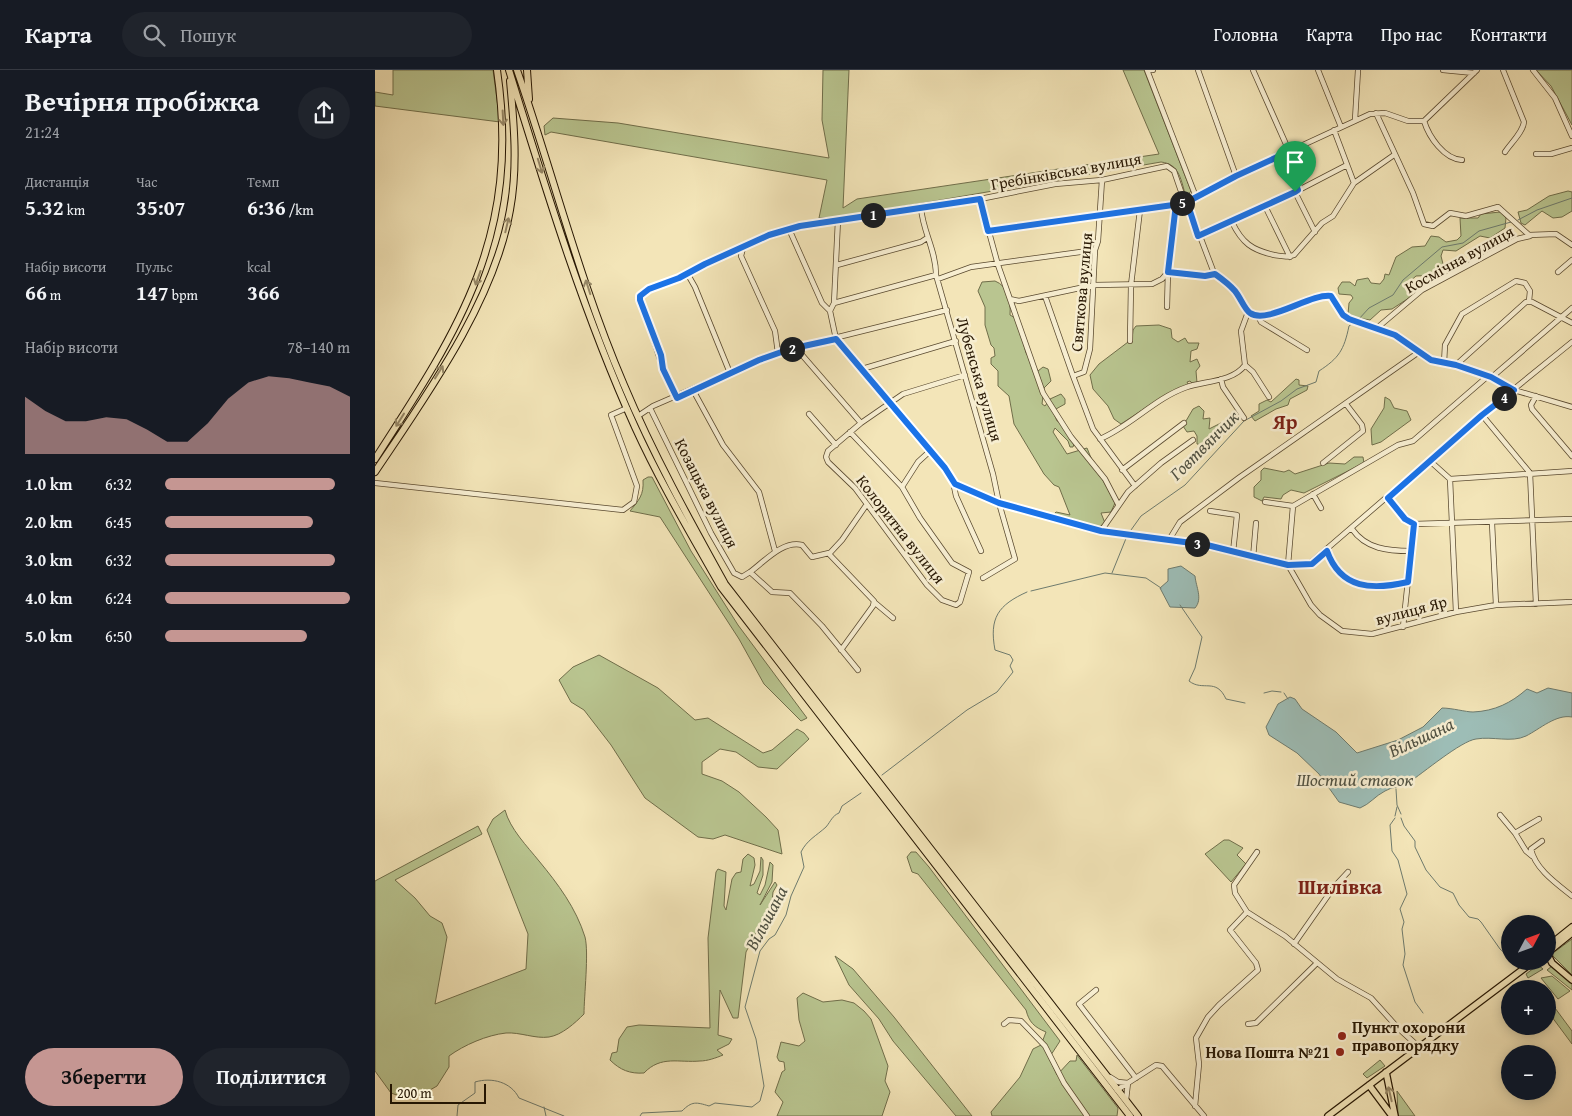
<!DOCTYPE html>
<html lang="uk">
<head>
<meta charset="utf-8">
<style>
	:root { --surface:#171b24; --page:#20242c; --text:#f1f3f6; --muted:#9ea1a6; --line:#363941; --accent:#c59692 }
	body { margin:0; font-family:"Gentium Book Plus",serif; background:var(--page); color:var(--text); height:100vh; display:flex; flex-direction:column; font-size:19px; white-space:nowrap }
	* { box-sizing:border-box; margin:0 }
	p { font-size:16px; color:var(--muted) }
	.icon { flex:none; width:28px; height:28px; fill:none; stroke:currentColor; stroke-width:2; stroke-linecap:round; stroke-linejoin:round }
	.map { position:relative; flex:1; overflow:hidden }
	.panel { display:flex; flex-direction:column; background:var(--surface); width:375px }
	.panel>* { flex:none }
	.needle { width:32px; rotate:49deg }
	.fabs { position:absolute; left:1126px; top:845px; display:grid; gap:10px }
	.fabs a { display:grid; place-items:center; width:55px; height:55px; border-radius:50%; background:var(--surface); box-shadow:0 2px 12px #0003; font-size:25px }
	.scale { position:absolute; left:15px; bottom:12px; width:96px; box-sizing:border-box; padding-left:5px; border:2px solid #271703; border-top:0; font-size:14px; line-height:18px; white-space:nowrap; color:#271703; -webkit-text-stroke:4px #f7eed1; paint-order:stroke }
	.pin { position:absolute; display:grid; place-items:center; width:42px; height:42px; color:#fff; margin:-51px -21px; border-radius:50% 50% 50% 0; rotate:-45deg; box-shadow:0 0 5px #0007 }
	.pin .icon { rotate:45deg }
	.km { position:absolute; width:25px; height:25px; margin:-12px; border-radius:50%; background:#222; color:#fff; font-size:14px; line-height:25px; text-align:center }
	.round { display:grid; place-items:center; flex:none; width:52px; height:52px; border-radius:26px; background:var(--page) }
	.head { display:flex; align-items:center; justify-content:space-between; height:85px; padding:0 25px }
	h1 { font-size:28px; font-weight:700; line-height:38px }
	.figures { display:grid; grid-template-columns:repeat(3,1fr); gap:8px; height:85px; padding:5px 25px }
	.figures div { display:grid; align-content:center }
	.figures b { font-size:21px; font-weight:700 }
	.figures small { font-size:14px; font-weight:400 }
	.figures p { font-size:14px }
	.chart { height:140px; padding:10px 25px }
	.chart p { display:flex; justify-content:space-between }
	.chart svg { width:100%; height:90px; margin-top:5px; fill:var(--accent); opacity:.7 }
	.action { display:flex; gap:10px; margin-top:auto; padding:10px 25px }
	.action a { flex:1; height:58px; border-radius:30px; background:var(--accent); color:#111; font-size:20px; font-weight:700; line-height:58px; text-align:center }
	.action a+a { background:var(--page); color:var(--text) }
	ul { padding:0 25px; list-style:none; font-size:16px }
	li { display:grid; grid-template-columns:80px 60px 1fr; align-items:center; height:38px }
	li i { height:12px; border-radius:6px; background:var(--accent) }
	header { display:flex; align-items:center; gap:30px; box-sizing:border-box; height:70px; padding:0 25px; background:var(--surface); border-bottom:1px solid var(--line) }
	header strong { font-size:24px }
	nav { display:flex; gap:28px; margin-inline-start:auto; font-size:18px }
	.search { width:350px; height:45px; background:var(--page); display:flex; align-items:center; gap:12px; box-sizing:border-box; padding:0 18px; border-radius:28px; color:var(--muted); font-size:19px }
	main { display:flex; flex:1; min-height:0 }
	.map>svg:first-child { display:block }
	.green { fill:#b9c590; stroke:#706e4a }
	.water { fill:#9dbdb6; stroke:#6e7b6e }
	.lines { fill:none; stroke-linecap:round; stroke-linejoin:round }
	.stream { stroke:#6e7b6e; stroke-width:1 }
	.minor-casing { stroke:#5a4a30; stroke-width:6 }
	.major-casing { stroke:#271703; stroke-width:8 }
	.highway-casing { stroke:#271703; stroke-width:8 }
	.minor { stroke:#f7eed1; stroke-width:4.5 }
	.major { stroke:#f3e5b8; stroke-width:5.5 }
	.highway { stroke:#f3e5b8; stroke-width:6 }
	.oneway { stroke:#978867 }
	.route-casing { stroke:#fff; stroke-width:10 }
	.route { stroke:#1a73e8; stroke-width:6 }
	.poi-dot { fill:#8f2418; stroke:#f7eed1; stroke-width:2 }
	.labels { text-anchor:middle; dominant-baseline:central; stroke-width:5; stroke-linejoin:round; paint-order:stroke }
	.street-label { font-size:16px; fill:#271703; stroke:#f7eed1 }
	.poi-label { font-size:16px; font-weight:bold; fill:#271703; stroke:#f7eed1; text-anchor:start }
	.water-label { font-size:18px; font-style:italic; fill:#505142; stroke:#f7eed1 }
	.district-label { font-size:21px; font-weight:bold; fill:#7a1f14; stroke:#f7eed1 }
</style>
</head>
<body>
<header>
<strong>Карта</strong>
<div class="search"><svg class="icon" aria-label="search" viewBox="0 0 24 24"><circle cx="10" cy="10" r="6"/><path d="M15 15l6 6"/></svg>Пошук</div>
<nav><a>Головна</a><a>Карта</a><a>Про нас</a><a>Контакти</a></nav>
</header>
<main>
<section class="panel">
<div class="head"><div><h1>Вечірня пробіжка</h1><p>21:24</p></div><a class="round"><svg class="icon" aria-label="share" viewBox="0 0 24 24"><path d="M12 15V3M7 8l5-5 5 5M5 13v7h14v-7"/></svg></a></div>
<div class="figures">
<div><p>Дистанція</p><b>5.32<small> km</small></b></div>
<div><p>Час</p><b>35:07</b></div>
<div><p>Темп</p><b>6:36<small> /km</small></b></div>
</div>
<div class="figures">
<div><p>Набір висоти</p><b>66<small> m</small></b></div>
<div><p>Пульс</p><b>147<small> bpm</small></b></div>
<div><p>kcal</p><b>366</b></div>
</div>
<div class="chart"><p><span>Набір висоти</span>78–140 m</p>
<svg viewBox="0 0 160 44" preserveAspectRatio="none"><path d="M0 44V16L10 23L20 28L30 28L40 26L50 27L60 32L70 38L80 38L90 29L100 17L110 9L120 6L130 7L140 9L150 11L160 16V44z"/></svg>
</div>
<ul>
<li><b>1.0 km</b>6:32<i style="width:92%"></i></li>
<li><b>2.0 km</b>6:45<i style="width:80%"></i></li>
<li><b>3.0 km</b>6:32<i style="width:92%"></i></li>
<li><b>4.0 km</b>6:24<i style="width:100%"></i></li>
<li><b>5.0 km</b>6:50<i style="width:77%"></i></li>
</ul>
<div class="action"><a>Зберегти</a><a>Поділитися</a></div>
</section>
<div class="map">
<svg width="1197" height="1046" viewBox="0 0 1197 1046">
	<rect width="100%" height="100%" fill="#f3e5b8"/>
	<filter id="stains"><feTurbulence type="fractalNoise" baseFrequency=".004" numOctaves="4"/><feColorMatrix values="0 0 0 0 .2 0 0 0 0 .09 0 0 0 0 .02 0 0 0 .5 -.17"/></filter>
	<radialGradient id="worn" r=".72"><stop offset=".6" stop-color="#630" stop-opacity="0"/><stop offset="1" stop-color="#630" stop-opacity=".3"/></radialGradient>
	<path class="green" d="M 18,0 L 118,0 L 125,52 L 0,36 L 0,22 L 18,25 Z
		M 448,0 L 474,0 L 468,138 L 482,129 L 784,84 L 748,0 L 769,0 L 816,121 L 811,127 C 806,111 805,94 786,92 L 467,147 L 444,148 L 452,110 L 176,62 L 170,65 L 169,56 L 178,48 L 243,53 L 454,88 L 447,50 Z
		M 1161,0 L 1197,0 L 1197,55 L 1176,16 Z
		M 1193,121 L 1197,122 L 1197,141 L 1187,147 L 1178,148 L 1167,141 L 1150,155 L 1146,153 L 1143,142 L 1152,140 L 1174,126 Z
		M 1125,142 L 1131,148 L 1130,158 L 1115,168 L 1105,166 L 1081,181 L 1068,180 L 1066,186 L 1069,198 L 1063,205 L 1041,206 L 1032,214 L 1037,226 L 1017,239 L 1006,240 L 995,250 L 977,247 L 973,244 L 974,233 L 978,228 L 976,225 L 964,224 L 963,218 L 967,212 L 975,212 L 980,216 L 982,210 L 993,208 L 996,213 L 1005,214 L 1009,209 L 1010,204 L 1014,205 L 1021,187 L 1037,177 L 1050,176 L 1056,166 L 1064,167 L 1071,172 L 1082,170 L 1086,166 L 1085,148 L 1103,148 L 1106,144 Z
		M 620,211 C 633,216 636,231 635,245 L 642,249 L 651,283 L 663,301 L 668,297 L 673,299 L 676,311 L 669,318 L 667,334 L 670,336 L 675,329 L 686,324 L 690,329 L 690,334 L 681,339 L 679,344 L 682,351 L 686,353 L 699,374 L 698,377 L 695,377 L 693,371 L 680,358 L 678,362 L 692,384 L 712,378 C 719,397 731,414 740,433 L 736,442 L 726,443 L 730,453 L 724,457 L 679,444 L 681,442 L 695,445 L 684,417 L 679,415 L 669,404 L 639,354 L 634,326 L 623,316 L 623,301 L 616,294 L 616,288 L 620,286 L 619,278 L 616,275 L 610,255 L 610,237 L 603,221 L 607,212 Z
		M 761,256 L 784,255 L 796,259 L 797,268 L 803,272 L 810,268 L 813,273 L 824,273 L 822,279 L 816,281 L 815,292 L 822,289 L 825,296 L 821,301 L 822,313 L 818,314 L 815,311 L 812,312 L 814,316 L 781,331 L 746,354 L 739,349 L 733,336 L 718,319 L 715,305 L 724,294 L 757,269 L 758,260 Z
		M 921,309 L 924,310 L 924,315 L 933,316 L 932,320 L 915,329 L 913,335 L 901,339 L 880,351 L 876,346 L 884,341 L 884,334 L 892,330 L 896,332 Z
		M 1010,327 L 1015,330 L 1019,338 L 1032,341 L 1036,350 L 1006,372 L 997,375 L 996,359 L 1009,338 Z
		M 824,336 L 829,341 L 828,349 L 835,348 L 834,359 L 846,353 L 851,356 L 848,361 L 842,362 L 841,369 L 828,375 L 822,374 L 822,366 L 819,361 L 812,362 L 808,356 L 818,339 Z
		M 979,387 L 988,387 L 989,393 L 929,423 L 916,420 L 908,425 L 906,429 L 889,427 L 887,431 L 879,427 L 879,417 L 886,410 L 886,401 L 889,398 L 909,402 L 914,400 L 920,404 L 954,393 L 970,394 Z
		M 273,407 L 277,407 L 316,481 L 363,555 L 432,648 L 426,651 L 389,614 L 364,569 L 285,447 L 255,441 C 264,430 269,425 268,410 Z
		M 224,585 L 283,618 L 320,650 L 333,648 L 388,683 L 397,680 L 422,659 L 429,663 L 434,669 L 402,699 L 383,697 L 361,682 L 345,679 L 327,692 L 327,704 L 347,711 L 364,722 L 391,747 L 403,760 L 407,784 L 350,765 L 338,769 L 323,767 L 270,728 L 236,675 L 209,640 L 196,632 L 184,610 L 198,597 Z
		M 130,740 C 135,759 152,776 164,791 C 183,814 201,838 210,867 C 214,882 209,927 209,944 C 200,953 187,965 174,967 C 160,969 145,962 131,963 C 112,965 89,975 74,986 L 74,997 L 62,1016 L 55,1020 L 30,1028 L 16,1023 L 0,1001 L 0,811 L 103,756 L 107,764 L 20,810 L 40,828 L 55,846 L 67,853 L 72,867 L 60,934 L 151,899 L 153,864 L 112,760 L 118,749 Z
		M 849,770 L 854,770 L 868,778 L 862,785 L 871,794 L 856,812 L 830,784 Z
		M 536,782 L 541,782 L 554,797 L 685,971 L 674,988 L 682,1005 L 695,991 L 701,991 L 702,985 L 743,1038 L 742,1046 L 617,1046 L 616,1042 L 645,1007 L 658,979 L 666,975 L 671,962 C 659,957 654,952 651,940 L 543,804 L 537,802 L 532,787 Z
		M 373,784 L 379,788 L 380,795 L 375,816 L 379,814 L 385,801 L 386,787 L 388,790 L 388,805 L 382,823 L 385,825 L 390,815 L 395,792 L 398,795 L 397,812 L 385,835 L 400,812 L 402,815 L 398,822 L 397,832 L 371,882 L 363,948 L 358,948 L 345,920 L 343,965 L 357,969 L 354,974 L 342,980 L 348,985 C 341,988 332,991 325,991 C 304,993 286,985 269,1003 C 255,1004 245,1000 235,990 L 237,983 L 242,982 L 244,969 L 252,957 L 264,955 L 335,958 L 333,868 L 341,802 L 343,799 L 351,802 L 349,836 L 351,840 L 357,809 L 361,803 L 366,802 L 368,789 Z
		M 1197,869 L 1197,905 L 1178,886 L 1178,883 Z
		M 460,886 L 478,899 L 519,947 L 597,1046 L 581,1046 L 518,971 L 504,949 L 474,915 Z
		M 1163,895 L 1168,899 L 1153,908 L 1151,904 Z
		M 1177,896 L 1197,914 L 1197,920 L 1172,900 Z
		M 1177,906 L 1195,921 L 1183,929 L 1166,908 Z
		M 428,923 L 448,932 L 467,930 L 479,933 L 489,941 L 496,949 L 513,996 L 510,1011 L 515,1022 L 507,1046 L 402,1046 L 408,1032 L 400,1022 L 407,1002 L 410,1000 L 409,992 L 404,991 L 402,987 L 406,972 L 424,976 L 430,971 L 424,950 L 422,928 Z
		M 1180,938 L 1197,961 L 1197,974 L 1174,943 Z
		M 1005,990 L 1010,996 L 992,1008 L 988,1004 Z
		M 1022,1021 L 1040,1046 L 1023,1046 Z"/>
	<path class="water" d="M 806,496 L 820,506 C 821,517 828,529 820,538 L 795,537 L 785,518 L 793,511 L 793,499 Z
		M 1173,618 L 1197,623 L 1197,647 C 1181,644 1165,659 1151,666 C 1136,673 1118,666 1101,669 C 1086,671 1048,703 1033,713 C 1026,717 1016,717 1010,721 C 1000,726 995,734 985,738 L 964,732 L 944,704 L 922,683 L 894,665 L 891,657 L 903,634 L 915,627 L 920,629 L 927,639 L 961,662 L 982,683 L 1023,670 L 1048,657 L 1067,638 C 1077,638 1091,642 1098,642 C 1120,641 1136,633 1152,619 L 1162,623 Z"/>
	<g class="lines">
		<path class="stream" d="M 1143,150 L 1162,140 L 1197,128
			M 983,250 L 994,238 L 1018,225 L 1028,210 L 1067,177 L 1088,173 L 1104,161 L 1136,152
			M 756,460 L 766,446 L 810,415 L 869,351 L 906,331 L 922,319 L 941,312 L 944,301 C 964,288 969,280 974,256 L 978,253
			M 737,503 L 752,466
			M 656,521 L 730,503 L 771,508 L 786,518
			M 805,535 L 827,567 L 820,598 L 814,611 C 828,622 841,607 851,629 L 870,633
			M 889,623 L 897,621 L 906,622
			M 909,623 L 913,629
			M 507,705 L 592,640 L 622,622 L 638,602 L 635,596 L 638,590 L 635,585 L 620,580 C 614,548 623,535 652,522
			M 1021,719 L 1022,735 L 1026,744
			M 1020,746 L 1022,737
			M 1020,748 L 1015,755 L 1017,781 L 1023,790 L 1032,824 L 1025,839 L 1029,852 L 1027,859 L 1030,884 L 1028,895 L 1040,932 L 1048,943
			M 1026,748 L 1029,756 L 1040,771 L 1040,777 L 1051,800 L 1065,817 L 1078,823 L 1084,835 L 1094,847 L 1103,849 L 1106,852 L 1125,879 L 1133,886
			M 169,1037 L 171,1046
			M 82,1046 L 83,1035 L 100,1023 L 100,1012 C 117,1007 136,1012 144,1028 L 189,1046
			M 265,1046 L 267,1043 L 307,1041 C 317,1031 321,1032 334,1036 L 340,1033 L 377,1037 L 385,1031 L 389,1016 L 381,969 L 370,937 L 385,881 L 394,869 L 400,865 L 411,845 L 416,826 L 429,797 L 426,782 C 432,770 441,766 451,757 C 456,751 457,746 464,743 L 467,736 L 486,723"/>
		<g class="minor-casing">
			<path id="minor" d="M 778,0 L 772,0 L 821,127
				M 823,0 L 861,106
				M 878,0 L 914,81
				M 943,0 L 966,57
				M 1068,0 L 1099,3
				M 1128,0 L 1149,52 C 1148,62 1136,73 1130,82
				M 1158,0 L 1180,28 L 1197,66
				M 1001,43 L 1038,123 L 1049,154 L 1058,156 L 1075,143 L 1091,146 L 1123,137 L 1154,165 L 1181,164 L 1197,175
				M 980,50 L 983,0
				M 1049,51 C 1054,67 1069,89 1087,90
				M 959,60 L 979,113
				M 909,84 L 923,120
				M 1161,84 L 1176,84 L 1197,78
				M 727,110 L 723,171 L 720,180 L 715,279 L 709,302 L 698,306 L 718,359 L 760,416
				M 920,122 L 940,162
				M 605,129 L 623,195 L 668,323 L 696,367 L 730,409 L 743,434
				M 812,132 L 839,203 L 860,221 L 873,242 L 883,246 L 919,237 L 943,226 L 956,226 L 968,245 L 974,249 L 1020,265 L 1056,289 L 1081,295 L 1117,307 L 1139,320 L 1197,337
				M 890,136 L 915,187
				M 546,138 C 548,162 561,180 561,205 L 618,404 L 624,433 L 640,489 L 608,508
				M 463,150 L 459,233 L 455,241 L 461,269 L 577,407 L 581,426 L 606,481
				M 857,152 C 867,173 877,180 899,185 C 906,186 912,188 919,185 L 947,153 L 958,146 L 979,113 L 1019,85
				M 414,159 L 447,233 L 455,241
				M 613,161 L 812,132 L 861,106 L 995,44 L 1010,43 L 1033,51 L 1049,51 L 1102,0
				M 823,166 L 920,122 L 972,95
				M 368,178 L 366,186 L 400,261 L 403,283
				M 462,195 L 546,172 L 552,168
				M 1183,202 L 1197,190
				M 312,203 L 320,217 L 355,303
				M 563,209 L 596,197 L 720,180
				M 670,226 L 698,306
				M 635,229 L 644,231 L 719,215 L 777,214 L 787,209 L 793,202 L 830,206 L 839,203
				M 459,233 L 561,205
				M 792,237 L 793,202 L 801,134
				M 873,242 L 866,261 L 870,295 L 878,302 L 894,327
				M 883,246 L 886,252 L 932,280
				M 1002,258 L 1047,220 L 1142,169 L 1155,166
				M 755,271 L 756,215 L 765,140
				M 421,278 L 486,353
				M 1069,293 L 1070,275 L 1087,244 L 1141,211 L 1150,213 L 1155,221 L 1154,231
				M 1081,295 L 1151,232 L 1157,232 L 1197,253
				M 487,299 L 581,271
				M 1117,307 L 1197,238
				M 846,309 L 848,317 L 869,348
				M 318,320 L 348,375 L 384,422 L 400,481
				M 1161,326 L 1156,335 L 1157,339 L 1197,386
				M 302,328 L 288,299 L 265,226 L 274,219 L 304,208 L 330,193 L 394,165 L 425,156 L 605,129 L 680,114 L 727,110 L 792,96 L 799,101 L 810,133
				M 275,338 L 336,463 L 359,503 L 367,507 L 375,502 L 397,522 L 415,523 L 447,556 L 483,600
				M 434,344 L 461,375
				M 1107,345 L 1155,403 L 1161,534
				M 263,346 L 278,336 L 384,290 L 415,279 L 572,240
				M 475,362 L 527,417 L 545,448 L 577,493 L 594,502 L 585,532 L 581,535 L 567,530 L 552,515 L 480,418 L 453,392 L 451,387 L 453,381 L 486,353 L 528,324 L 590,305
				M 725,369 C 756,356 780,328 812,317 C 829,311 858,312 870,295
				M 1055,391 L 1075,409 L 1197,401
				M 948,393 L 988,361 L 987,355 L 971,334
				M 747,400 L 809,353
				M 1075,409 L 1081,542
				M 0,413 L 248,440 L 259,432 L 262,416 L 236,345 L 252,338
				M 580,414 L 624,433 L 726,461 L 832,475 L 913,495 L 933,495 L 1107,345 L 1197,272
				M 527,417 L 543,392 L 555,381
				M 938,424 L 946,438
				M 1013,428 L 1030,449 L 1039,454 L 1197,449
				M 890,432 L 918,436 L 1023,375 L 1038,371 L 1113,306
				M 918,436 L 913,495 L 936,535 L 945,545 L 967,561 L 997,564 L 1081,542 L 1121,535 L 1197,532
				M 835,441 L 862,445 L 858,482
				M 1117,453 L 1121,535
				M 977,459 C 991,479 1013,481 1036,481
				M 726,461 L 753,422 L 786,393 L 818,370
				M 794,470 L 805,452 L 865,407 L 1044,282
				M 952,481 C 967,520 998,520 1033,512
				M 878,488 L 881,453
				M 375,502 C 389,492 408,470 427,475 L 437,487 L 454,483
				M 499,532 L 518,548
				M 1028,557 L 1039,454
				M 466,580 L 498,536 L 499,531 L 454,484 L 467,470 L 492,434
				M 1125,745 L 1140,763 L 1151,781 L 1157,786
				M 1140,763 L 1164,749
				M 1167,771 L 1156,779 C 1160,799 1182,814 1197,826
				M 872,842 L 910,866 L 962,909 L 996,928 L 1023,958 L 1044,977
				M 919,874 L 959,817 L 973,802
				M 721,920 L 704,934 L 761,1008
				M 629,954 L 634,950 L 646,951 L 670,976 L 689,1013 L 712,1046
				M 873,954 L 881,953 L 941,894
				M 735,1007 L 743,1012 L 753,1013 L 751,1030
				M 742,1020 L 781,995 L 787,996 L 829,1046
				M 820,1036 L 824,994 L 821,968 L 833,947 L 844,935 L 883,900 L 881,893 L 855,860 L 872,842 L 860,823 L 859,815 L 882,782"/>
		</g>
		<g class="major-casing">
			<path id="major" d="M 1172,877 L 1197,857
				M 1172,883 L 1177,893 L 1197,910
				M 1172,883 L 1197,863
				M 1011,1002 L 1020,1046
				M 994,1015 L 1017,1046
				M 953,1046 L 1159,891"/>
		</g>
		<g class="highway-casing">
			<path id="highway" d="M 134,0 C 171,120 208,242 260,357 C 285,412 316,464 346,517 L 755,1046
				M 142,0 C 178,104 205,213 249,315 C 278,384 314,449 350,514 L 763,1046
				M 152,0 L 154,29
				M 0,389 C 86,257 146,164 122,0
				M 0,402 C 51,326 119,232 135,140 C 143,97 139,54 135,11"/>
		</g>
		<use href="#minor" class="minor"/>
		<use href="#major" class="major"/>
		<use href="#highway" class="highway"/>
	</g>
	<defs><path id="oneway-shaft" d="M-6 0H5M1.5-3L5.5 0L1.5 3" fill="none" stroke-width="1.6" stroke-linecap="round" stroke-linejoin="round" transform="scale(1.25)"/></defs>
	<g class="oneway">
		<use href="#oneway-shaft" transform="translate(128 48) rotate(87)"/>
		<use href="#oneway-shaft" transform="translate(165 96) rotate(73)"/>
		<use href="#oneway-shaft" transform="translate(132 155) rotate(-77)"/>
		<use href="#oneway-shaft" transform="translate(103 208) rotate(110)"/>
		<use href="#oneway-shaft" transform="translate(213 217) rotate(-108)"/>
		<use href="#oneway-shaft" transform="translate(64 302) rotate(-58)"/>
		<use href="#oneway-shaft" transform="translate(25 350) rotate(122)"/>
		<use href="#oneway-shaft" transform="translate(1015 1024) rotate(-103)"/>
	</g>
	<g class="lines">
		<g class="route-casing">
			<path id="route" d="M 920,122 L 823,166 L 812,132 L 798,135 C 737,144 675,152 613,161 L 605,129 L 425,156 L 394,165 L 330,194 L 304,208 L 274,219 L 265,226 L 265,230 L 286,285 L 288,299 L 302,328 L 384,290 L 415,279 L 461,269 L 570,398 L 580,414 L 624,433 L 726,461 L 832,475 L 913,495 L 937,494 L 952,481 C 966,520 998,520 1033,512 L 1039,454 L 1030,449 L 1013,428 L 1107,345 L 1139,320 L 1116,307 L 1081,295 L 1056,290 L 1020,265 L 974,249 L 968,245 L 956,226 C 936,223 892,255 875,243 C 870,240 865,227 860,221 C 854,214 847,209 840,204 L 830,206 L 793,202 L 801,134 L 812,132 L 861,106 L 909,84 L 923,120 L 920,122"/>
		</g>
		<use href="#route" class="route"/>
	</g>
	<g class="poi-dot">
		<circle cx="967" cy="966" r="5"/>
		<circle cx="965" cy="982" r="5"/>
	</g>
	<g class="labels">
		<g class="street-label">
			<text transform="translate(691 101) rotate(-10)">Гребінківська вулиця</text>
			<text transform="translate(1084 189) rotate(-29)">Космічна вулиця</text>
			<text transform="translate(706 222) rotate(-85)">Святкова вулиця</text>
			<text transform="translate(605 309) rotate(74)">Лубенська вулиця</text>
			<text transform="translate(332 423) rotate(63)">Козацька вулиця</text>
			<text transform="translate(526 459) rotate(52)">Колоритна вулиця</text>
			<text transform="translate(1036 540) rotate(-15)">вулиця Яр</text>
		</g>
		<g class="poi-label">
			<text x="977" y="957">Пункт охорони<tspan x="977" dy="18">правопорядку</tspan></text>
			<text x="955" y="982" text-anchor="end">Нова Пошта №21</text>
		</g>
		<g class="water-label">
			<text transform="translate(829 375) rotate(-45)">Говтвянчик</text>
			<text transform="translate(1046 667) rotate(-25)">Вільшана</text>
			<text x="980" y="709">Шостий ставок</text>
			<text transform="translate(391 848) rotate(-62)">Вільшана</text>
		</g>
		<g class="district-label">
			<text x="910" y="351">Яр</text>
			<text x="965" y="816">Шилівка</text>
		</g>
	</g>
	<rect width="100%" height="100%" filter="url(#stains)"/>
	<rect width="100%" height="100%" fill="url(#worn)"/>
</svg>
<div class="fabs">
<a><svg class="needle" viewBox="-14 -14 28 28"><path d="M0-13l5 13h-10z" fill="#e53935"/><path d="M0 13l5-13h-10z" fill="#9ea1a6"/></svg></a>
<a>+</a>
<a>−</a>
</div>
<div class="scale">200 m</div>
<div class="pin" style="left:920px;top:122px;background:#1e9e55"><svg class="icon" aria-label="arrive" viewBox="0 0 24 24"><path d="M6 21V4h12l-3 4 3 4H6"/></svg></div>
<b class="km" style="left:498px;top:145px">1</b>
<b class="km" style="left:417px;top:279px">2</b>
<b class="km" style="left:822px;top:474px">3</b>
<b class="km" style="left:1129px;top:328px">4</b>
<b class="km" style="left:807px;top:133px">5</b>
</div>
</main>
</body>
</html>
